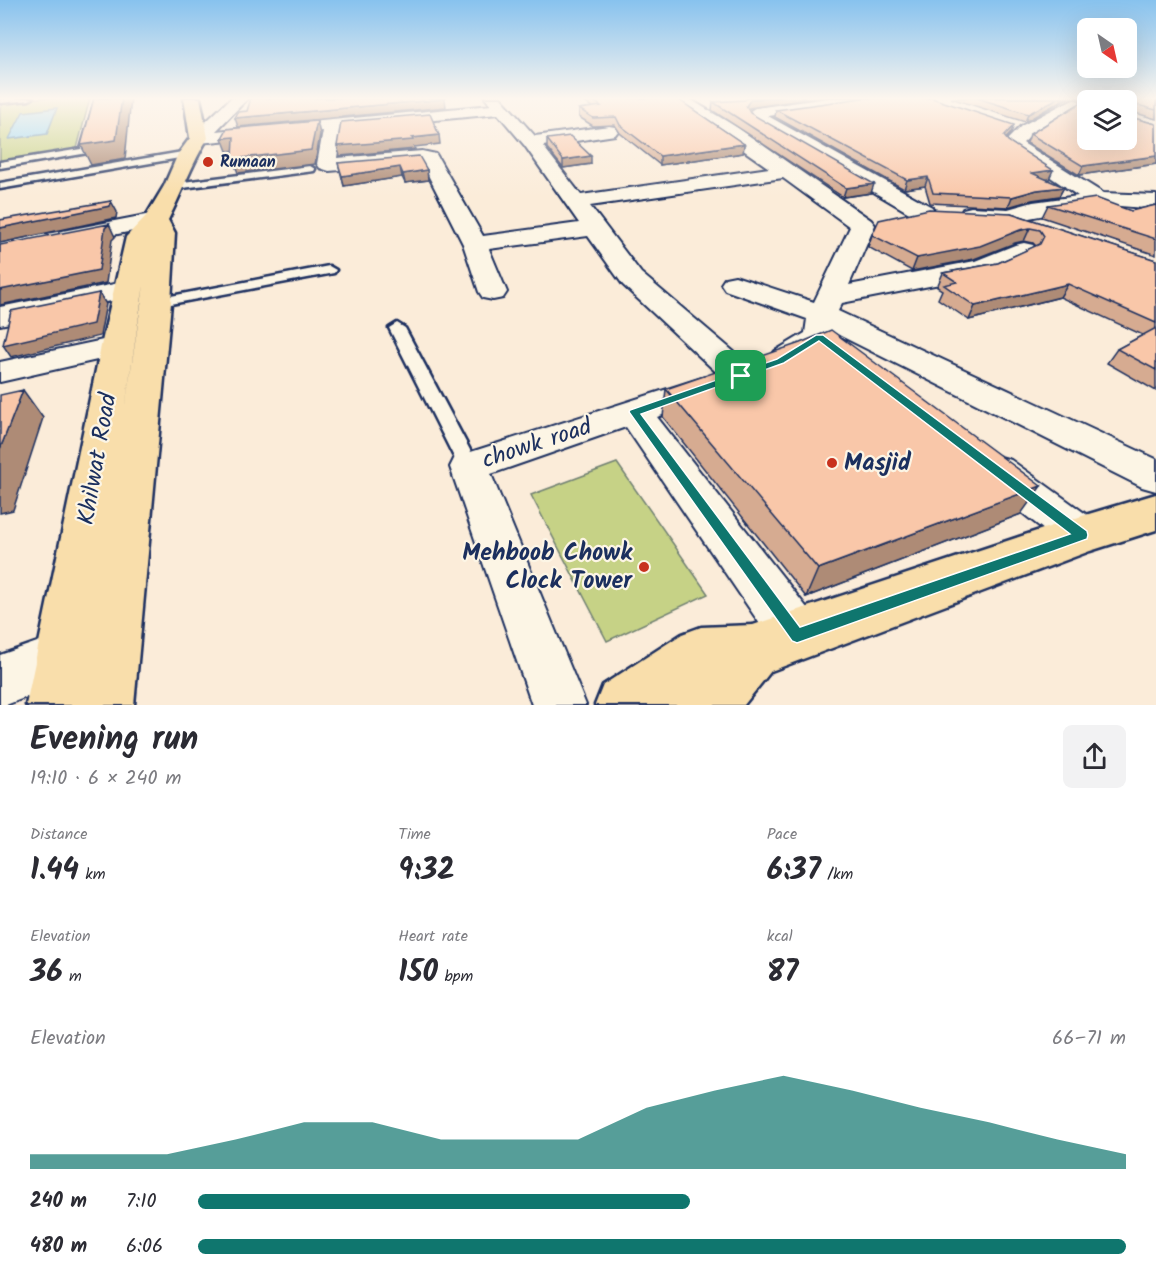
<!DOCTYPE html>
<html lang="en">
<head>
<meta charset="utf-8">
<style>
	:root { --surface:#fff; --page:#f2f2f3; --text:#2b2b33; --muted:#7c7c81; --accent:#0f766e }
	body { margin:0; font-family:Kalam,sans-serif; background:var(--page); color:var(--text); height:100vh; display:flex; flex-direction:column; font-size:22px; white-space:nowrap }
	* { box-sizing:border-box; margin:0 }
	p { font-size:20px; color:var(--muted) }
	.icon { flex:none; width:33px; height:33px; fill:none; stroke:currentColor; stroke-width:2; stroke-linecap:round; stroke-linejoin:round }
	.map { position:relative; height:705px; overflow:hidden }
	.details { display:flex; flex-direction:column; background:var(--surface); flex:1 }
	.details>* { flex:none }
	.needle { width:39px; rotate:146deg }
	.controls { position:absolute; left:1077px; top:18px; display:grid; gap:12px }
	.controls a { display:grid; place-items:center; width:60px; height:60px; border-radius:9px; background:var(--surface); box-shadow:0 6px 24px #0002; font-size:30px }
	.pin { position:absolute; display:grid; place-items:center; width:51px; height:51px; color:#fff; margin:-26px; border-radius:12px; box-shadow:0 3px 9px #0006 }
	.round { display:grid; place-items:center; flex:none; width:63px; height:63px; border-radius:9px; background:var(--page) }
	.headline { display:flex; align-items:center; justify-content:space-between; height:102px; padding:0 30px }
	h1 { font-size:33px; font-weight:700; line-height:45px }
	.figures { display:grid; grid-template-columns:repeat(3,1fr); gap:9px; height:102px; padding:6px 30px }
	.figures div { display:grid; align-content:center }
	.figures b { font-size:30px; font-weight:700 }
	.figures small { font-size:16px; font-weight:400 }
	.figures p { font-size:16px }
	.chart { height:168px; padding:12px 30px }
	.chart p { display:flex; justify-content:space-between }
	.chart svg { width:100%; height:108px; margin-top:6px; fill:var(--accent); opacity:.7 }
	ul { padding:0 30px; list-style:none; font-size:20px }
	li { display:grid; grid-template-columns:96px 72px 1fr; align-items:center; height:45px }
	li i { height:15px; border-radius:8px; background:var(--accent) }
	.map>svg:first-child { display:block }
	.green { fill:#c6d286; stroke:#708072; stroke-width:1.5 }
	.water { fill:#96d8f8; stroke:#6594ba; stroke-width:1.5 }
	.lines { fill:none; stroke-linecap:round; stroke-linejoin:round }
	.service-casing { stroke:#1b2f5e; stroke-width:5 }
	.minor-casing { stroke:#1b2f5e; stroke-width:4 }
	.primary-casing { stroke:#1b2f5e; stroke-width:5 }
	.service { fill:#fcf5e5; fill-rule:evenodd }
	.minor { fill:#fcf5e5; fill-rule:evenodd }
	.primary { fill:#f9deab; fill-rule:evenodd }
	.wall { fill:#d6ab91; stroke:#1b2f5e; stroke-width:1.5 }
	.shaded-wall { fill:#ae8b76; stroke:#1b2f5e; stroke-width:1.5 }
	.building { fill:#f9c7a9; stroke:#1b2f5e; stroke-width:1.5; fill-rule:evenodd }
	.route { fill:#0f766e; stroke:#fff; stroke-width:1.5; fill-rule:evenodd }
	.poi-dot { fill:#c8321e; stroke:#fcf5e5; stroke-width:2 }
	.labels { text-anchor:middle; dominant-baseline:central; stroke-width:4.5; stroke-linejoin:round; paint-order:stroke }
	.far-poi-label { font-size:16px; font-weight:bold; fill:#1b2f5e; stroke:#fcf5e5; text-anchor:start }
	.near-street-label { font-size:24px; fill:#1b2f5e; stroke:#fcf5e5 }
	.near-poi-label { font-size:24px; font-weight:bold; fill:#1b2f5e; stroke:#fcf5e5; text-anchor:start }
</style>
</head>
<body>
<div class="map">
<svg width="1156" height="705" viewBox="0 0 1156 705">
	<rect width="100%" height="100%" fill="#fbecd9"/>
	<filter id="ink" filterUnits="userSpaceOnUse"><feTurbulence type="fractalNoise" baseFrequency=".0167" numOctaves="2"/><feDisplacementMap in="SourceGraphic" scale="12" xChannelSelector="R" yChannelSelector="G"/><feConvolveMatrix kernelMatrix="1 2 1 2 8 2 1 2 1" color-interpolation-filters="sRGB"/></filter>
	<g filter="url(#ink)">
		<path class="green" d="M 39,98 L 90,98 L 76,152 L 0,163 L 0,109 L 4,102 Z
			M 617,463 L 708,594 L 607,641 L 531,495 Z"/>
		<path class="water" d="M 57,108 L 47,134 L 9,139 L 23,112 Z"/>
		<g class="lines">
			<g class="service-casing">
				<path id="service" d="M 33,98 L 29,100 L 0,103 L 0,99 Z
					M 96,98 L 104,98 L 88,153 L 0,168 L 0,162 L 81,149 Z
					M 188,151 L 191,152 L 191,156 L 0,189 L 0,183 Z
					M 310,166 L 315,169 L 314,171 L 175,189 L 170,186 L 175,183 Z
					M 329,266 L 336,270 L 334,273 L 150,308 L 143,304 L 150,300 Z
					M 397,323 L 405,328 L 479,467 L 476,472 L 469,475 L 462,472 L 459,467 L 389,328 Z"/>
			</g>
			<g class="minor-casing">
				<path id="minor" d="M 231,98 L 248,98 L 216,131 L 491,105 L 485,98 L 501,98 L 535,136 L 609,126 L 615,127 L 618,131 L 615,135 L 543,146 L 581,195 L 769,168 L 669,98 L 688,98 L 738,128 L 871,220 L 875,225 L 849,285 L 975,261 L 1015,245 L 1024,243 L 1033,245 L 1036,250 L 1033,255 L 991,274 L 842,303 L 838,311 L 1156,459 L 1156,491 L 1142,487 L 835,333 C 833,347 803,365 789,367 C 784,368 780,366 775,365 L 770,358 L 775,351 L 805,333 L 807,319 L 725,290 L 721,284 L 725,278 L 735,276 L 814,302 L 850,227 L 783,178 L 590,206 L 641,273 L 753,368 L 758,376 L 753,384 L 741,387 L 729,384 L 623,285 L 588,236 L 489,249 L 507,292 L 503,298 L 493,300 L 483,298 L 479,292 L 463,244 L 422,163 L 329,171 L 320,168 L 317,164 L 323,131 L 199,143 L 193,142 L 190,138 L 193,134 ZM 498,114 L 525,146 L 579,223 L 483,236 L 436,154 L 422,151 L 337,158 L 341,129 Z
					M 828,98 L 869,98 L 861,103 L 768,116 L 932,207 L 935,212 L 932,217 L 924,219 L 916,217 L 750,119 L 747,113 L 755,108 Z
					M 1073,99 L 1079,101 L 1081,104 L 1079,107 L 1033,134 L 1023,143 L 1103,193 L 1156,195 L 1156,209 C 1137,208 1115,204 1096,206 C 1051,210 1007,230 963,219 L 960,214 L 963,209 L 971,207 L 1008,209 L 1033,202 L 1078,196 L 1003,144 L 1021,126 Z
					M 156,213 L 164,215 L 168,220 L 164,225 L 0,257 L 0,243 Z
					M 129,281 L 139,283 L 143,289 L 139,295 L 0,325 L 0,307 Z
					M 117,337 L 128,339 L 133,346 L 128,353 L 0,382 L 0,362 Z
					M 705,377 L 717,380 L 722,388 L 717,396 L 657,417 L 815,618 L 822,635 L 815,652 L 797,659 L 779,652 L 626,427 L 491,474 L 586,705 L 532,705 L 450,467 L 455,457 Z
					M 997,456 L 1011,460 L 1097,522 L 1104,535 L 1097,548 L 1082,553 L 1067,548 L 983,482 L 977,471 L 983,460 Z
					M 63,633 L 81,640 L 89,658 L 81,676 L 6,705 L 0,705 L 0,655 Z"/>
			</g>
			<g class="primary-casing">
				<path id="primary" d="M 184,98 L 200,98 L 208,138 C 192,163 182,193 168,220 L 175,233 L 171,303 L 134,705 L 26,705 L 101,346 L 126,237 L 146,216 L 164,186 L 178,154 L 190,138 ZM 144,285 L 141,303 L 124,414 Z
					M 1156,494 L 1156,530 L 1090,551 L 771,671 L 744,705 L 595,705 L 603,685 L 682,634 L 701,627 L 753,625 L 1082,516 Z"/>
			</g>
			<use href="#service" class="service"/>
			<use href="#minor" class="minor"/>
			<use href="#primary" class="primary"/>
		</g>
		<path class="wall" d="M 578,98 L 676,98 L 744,144 L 743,153 L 660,165 L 620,133 L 615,125 L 593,126 L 579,117 L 579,109 L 592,107 Z
			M 748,98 L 813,98 L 749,108 L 748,109 L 750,113 L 871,193 L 843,197 L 712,110 L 713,102 L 745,100 Z
			M 951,98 L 1156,98 L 1156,119 L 1129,111 L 1130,117 L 1156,124 L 1156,164 L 1079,175 L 1027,143 L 1030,134 L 1082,102 L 1079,99 L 1066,99 L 1025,122 Z
			M 776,110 L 1011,133 L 1006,138 L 1008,141 L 1049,179 L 1047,180 L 1064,187 L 1059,196 L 1032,200 L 1008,207 L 930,203 L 925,186 L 904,189 L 775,117 Z
			M 547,139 L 591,164 L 563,168 L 547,148 Z
			M 338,163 L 427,170 L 428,180 L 405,183 L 402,177 L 344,186 Z
			M 1048,205 L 1131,211 L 1156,205 L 1156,255 L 1042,217 Z
			M 1011,213 L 1156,260 L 1156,391 L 1107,363 L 1117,349 L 1143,335 L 1060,297 L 969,320 L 938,299 L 942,290 L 937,287 L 943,273 L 998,263 L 1036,246 L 1033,243 L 1024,241 L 1015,243 L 974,259 L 912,271 L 868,247 L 872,235 Z
			M 666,389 L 1021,514 L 806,597 L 663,417 Z"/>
		<path class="shaded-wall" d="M 122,98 L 131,98 L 125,159 L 91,165 L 81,145 Z
			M 766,98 L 813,98 L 749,108 L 745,114 L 746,106 L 750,100 Z
			M 1058,98 L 1066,98 L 1025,122 L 1028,114 Z
			M 445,99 L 446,107 L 238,127 L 235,118 Z
			M 317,121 L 320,134 L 315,164 L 238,173 L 233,159 Z
			M 1014,125 L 1011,133 L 1001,144 L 1004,136 Z
			M 439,135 L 440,144 L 414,147 L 415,149 L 340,156 L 337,146 Z
			M 234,137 L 238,150 L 227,151 L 222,138 Z
			M 744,144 L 743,153 L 660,165 L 660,156 Z
			M 591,156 L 591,164 L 563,168 L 563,160 Z
			M 1156,156 L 1156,164 L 1079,175 L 1083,166 Z
			M 400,167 L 402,177 L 344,186 L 342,176 Z
			M 427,170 L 428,180 L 405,183 L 403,174 Z
			M 1053,170 L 1049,179 L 1028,182 L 1032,173 Z
			M 928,177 L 925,186 L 904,189 L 907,180 Z
			M 874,184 L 871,193 L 843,197 L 846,188 Z
			M 1064,187 L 1059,196 L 1032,200 L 1008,207 L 1012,197 L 1037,190 Z
			M 111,201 L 117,212 L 116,218 L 0,243 L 0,228 Z
			M 109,224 L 115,237 L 112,240 L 106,283 L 0,305 L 0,290 L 105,228 Z
			M 1030,228 L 1024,241 L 1015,243 L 974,259 L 912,271 L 917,258 Z
			M 1068,284 L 1060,297 L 969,320 L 975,306 Z
			M 99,293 L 106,304 L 100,336 L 11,357 L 3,345 Z
			M 23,390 L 43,418 L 13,510 L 0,513 L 0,449 Z
			M 1041,486 L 1021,514 L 806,597 L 818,569 Z"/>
		<path class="building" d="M 94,98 L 122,98 L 116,140 L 81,145 Z
			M 251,98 L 445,98 L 445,99 L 235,118 L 238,112 L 247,111 Z
			M 589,98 L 676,98 L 744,144 L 660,156 L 620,125 L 616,117 L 593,118 L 579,109 L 601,106 Z
			M 748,98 L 766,98 L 750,100 L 746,106 L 750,113 L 874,184 L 846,188 L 713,102 L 745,100 Z
			M 862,98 L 932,98 L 1014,125 L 1004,136 L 1008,141 L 1053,170 L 1032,173 L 1064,187 L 1037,190 L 1012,197 L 933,193 L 928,177 L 907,180 L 776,110 Z
			M 977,98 L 1058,98 L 1028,114 Z
			M 1085,98 L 1156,98 L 1156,110 L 1131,103 L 1128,105 L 1130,117 L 1156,124 L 1156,156 L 1083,166 L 1030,134 L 1084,101 ZM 1088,100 L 1126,100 L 1126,140 L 1088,140 Z
			M 430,114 L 439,135 L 412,138 L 413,140 L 337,146 L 341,122 Z
			M 317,121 L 311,150 L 233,159 L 234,137 L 222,138 L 227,129 Z
			M 570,136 L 591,156 L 563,160 L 547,139 Z
			M 419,156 L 427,170 L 403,174 L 400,167 L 342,176 L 338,163 Z
			M 1096,198 L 1131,211 L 1156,205 L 1156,239 L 1048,205 Z
			M 111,201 L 110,206 L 0,228 L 0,220 Z
			M 929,209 L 1011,213 L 1156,260 L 1156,323 L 1068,284 L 975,306 L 944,285 L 957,282 L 943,273 L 998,263 L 1040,244 L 1044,236 L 1040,230 L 1030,228 L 1020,230 L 980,246 L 917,258 L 872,235 L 879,220 Z
			M 109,224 L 105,228 L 99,270 L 0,290 L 0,245 Z
			M 99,293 L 93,324 L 3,345 L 11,311 Z
			M 1156,328 L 1156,370 L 1117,349 Z
			M 831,330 L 1041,486 L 818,569 L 666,389 L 800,343 Z
			M 23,390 L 0,449 L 0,395 Z"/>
	</g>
	<linearGradient id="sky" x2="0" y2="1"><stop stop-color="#87c2ee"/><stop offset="0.5" stop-color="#fdf6ee"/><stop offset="1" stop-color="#fdf6ee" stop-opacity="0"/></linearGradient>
	<rect width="1156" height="197" fill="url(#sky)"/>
	<path class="route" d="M 816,335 L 823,335 L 1087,531 L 1088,535 L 1087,539 L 797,643 L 792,641 L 629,412 L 630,410 L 777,359 ZM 819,341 L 1070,534 L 800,627 L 641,414 L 784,363 Z"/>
	<g class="poi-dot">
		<circle cx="208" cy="162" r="6"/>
		<circle cx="832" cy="463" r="6"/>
		<circle cx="644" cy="567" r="6"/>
	</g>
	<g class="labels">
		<g class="far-poi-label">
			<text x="220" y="162">Rumaan</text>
		</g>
		<g class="near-street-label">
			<text transform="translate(537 444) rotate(-18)">chowk road</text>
			<text transform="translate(98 459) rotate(-80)">Khilwat Road</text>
		</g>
		<g class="near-poi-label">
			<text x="844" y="463">Masjid</text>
			<text x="632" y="553" text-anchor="end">Mehboob Chowk<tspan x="632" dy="28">Clock Tower</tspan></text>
		</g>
	</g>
</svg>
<div class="controls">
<a><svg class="needle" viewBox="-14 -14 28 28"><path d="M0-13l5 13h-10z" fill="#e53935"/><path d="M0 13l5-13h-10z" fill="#7c7c81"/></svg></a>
<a><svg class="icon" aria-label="layers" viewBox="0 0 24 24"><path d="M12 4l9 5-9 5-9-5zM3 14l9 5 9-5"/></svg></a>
</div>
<div class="pin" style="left:741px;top:376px;background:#1e9e55"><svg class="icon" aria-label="arrive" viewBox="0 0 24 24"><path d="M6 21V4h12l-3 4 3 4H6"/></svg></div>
</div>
<section class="details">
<div class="headline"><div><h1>Evening run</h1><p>19:10 · 6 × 240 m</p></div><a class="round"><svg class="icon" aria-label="share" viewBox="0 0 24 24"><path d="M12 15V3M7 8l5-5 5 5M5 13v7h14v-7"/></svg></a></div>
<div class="figures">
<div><p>Distance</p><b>1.44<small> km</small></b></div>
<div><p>Time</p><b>9:32</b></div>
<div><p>Pace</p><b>6:37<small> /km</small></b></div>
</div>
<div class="figures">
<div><p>Elevation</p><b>36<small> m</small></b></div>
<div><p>Heart rate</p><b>150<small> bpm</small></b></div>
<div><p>kcal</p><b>87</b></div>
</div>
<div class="chart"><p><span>Elevation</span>66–71 m</p>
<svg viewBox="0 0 160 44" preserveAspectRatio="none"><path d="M0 44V38L10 38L20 38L30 32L40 25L50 25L60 32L70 32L80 32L90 19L100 12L110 6L120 12L130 19L140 25L150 32L160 38V44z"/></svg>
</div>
<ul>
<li><b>240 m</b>7:10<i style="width:53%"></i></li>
<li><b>480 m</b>6:06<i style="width:100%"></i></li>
</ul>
</section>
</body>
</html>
